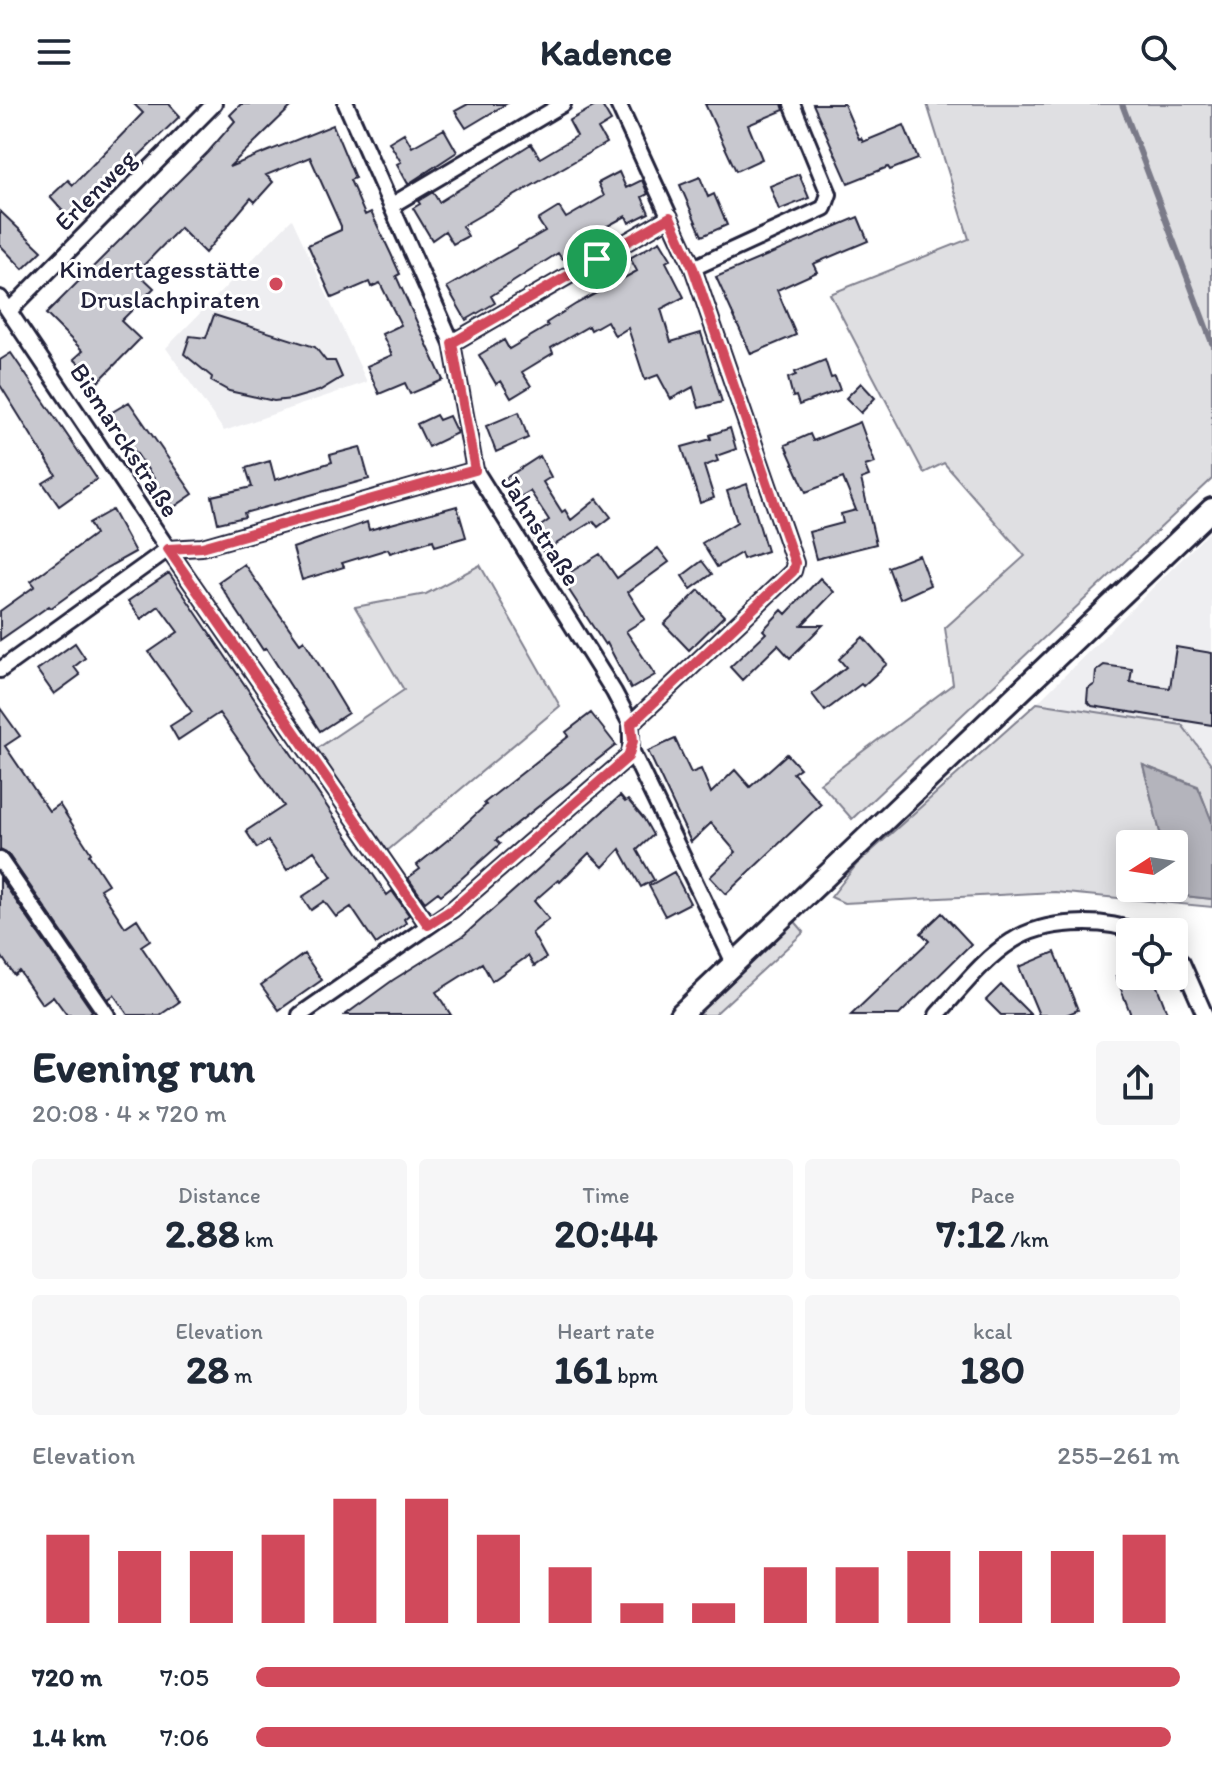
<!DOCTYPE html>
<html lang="en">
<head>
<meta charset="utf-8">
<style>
	:root { --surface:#fff; --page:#f6f6f7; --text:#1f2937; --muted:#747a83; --accent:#d1495b }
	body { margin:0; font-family:Itim,sans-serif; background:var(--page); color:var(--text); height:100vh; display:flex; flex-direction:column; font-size:30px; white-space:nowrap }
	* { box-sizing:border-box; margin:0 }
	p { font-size:26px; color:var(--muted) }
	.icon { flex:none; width:44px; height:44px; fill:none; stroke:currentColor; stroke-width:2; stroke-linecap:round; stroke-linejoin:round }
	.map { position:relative; height:911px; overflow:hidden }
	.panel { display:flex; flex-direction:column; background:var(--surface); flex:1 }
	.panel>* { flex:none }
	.needle { width:52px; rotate:258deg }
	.controls { position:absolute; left:1116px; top:726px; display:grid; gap:16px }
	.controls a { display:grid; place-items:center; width:72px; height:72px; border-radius:8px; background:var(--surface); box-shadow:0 4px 20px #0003; font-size:40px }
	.pin { position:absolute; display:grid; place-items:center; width:68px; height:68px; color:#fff; margin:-34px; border:4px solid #fff; border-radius:50%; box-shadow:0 2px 8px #0007 }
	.round { display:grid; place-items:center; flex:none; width:84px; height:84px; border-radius:8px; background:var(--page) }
	.headline { display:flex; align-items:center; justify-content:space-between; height:136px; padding:0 32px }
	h1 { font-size:44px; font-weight:700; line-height:60px }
	.figures { display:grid; grid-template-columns:repeat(3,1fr); gap:12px; height:136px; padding:8px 32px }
	.figures div { display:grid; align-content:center; border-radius:8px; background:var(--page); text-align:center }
	.figures b { font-size:40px; font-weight:700 }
	.figures small { font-size:22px; font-weight:400 }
	.figures p { font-size:22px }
	.chart { height:224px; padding:16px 32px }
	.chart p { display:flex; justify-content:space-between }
	.chart svg { width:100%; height:144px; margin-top:8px; stroke:var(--accent); stroke-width:6 }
	ul { padding:0 32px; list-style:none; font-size:26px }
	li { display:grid; grid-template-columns:128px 96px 1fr; align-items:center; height:60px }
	li i { height:20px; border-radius:10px; background:var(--accent) }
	header { display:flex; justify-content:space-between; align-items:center; height:104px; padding:0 32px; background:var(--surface); font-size:36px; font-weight:700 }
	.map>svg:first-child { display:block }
	.built { fill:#eeeef1 }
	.green { fill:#dfdfe2; stroke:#80808e; stroke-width:2 }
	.water { fill:#b4b4bc; stroke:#7a7a88; stroke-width:2 }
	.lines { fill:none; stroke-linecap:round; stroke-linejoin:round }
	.stream { stroke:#7a7a88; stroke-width:6 }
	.building { fill:#c8c8cf; stroke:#22223b; stroke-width:2 }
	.minor-casing { stroke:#22223b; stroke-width:20 }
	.secondary-casing { stroke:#22223b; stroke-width:26 }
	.minor { stroke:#fff; stroke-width:14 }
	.secondary { stroke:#fff; stroke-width:20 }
	.route-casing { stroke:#fff; stroke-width:16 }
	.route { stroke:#d1495b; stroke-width:10 }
	.poi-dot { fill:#d1495b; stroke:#fff; stroke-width:3 }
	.labels { text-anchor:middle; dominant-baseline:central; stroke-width:6; stroke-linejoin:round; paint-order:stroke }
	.street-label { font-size:26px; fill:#22223b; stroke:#fff }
	.poi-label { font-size:26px; fill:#22223b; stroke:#fff; text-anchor:end }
</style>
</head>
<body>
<header><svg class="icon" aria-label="menu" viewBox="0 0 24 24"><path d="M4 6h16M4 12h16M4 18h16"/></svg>Kadence<svg class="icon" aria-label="search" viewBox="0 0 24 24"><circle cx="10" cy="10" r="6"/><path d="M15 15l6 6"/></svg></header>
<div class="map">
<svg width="1212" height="911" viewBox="0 0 1212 911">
	<rect width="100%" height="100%" fill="#fff"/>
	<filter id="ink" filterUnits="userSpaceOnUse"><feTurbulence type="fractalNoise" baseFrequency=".0125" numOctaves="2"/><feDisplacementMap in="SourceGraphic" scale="16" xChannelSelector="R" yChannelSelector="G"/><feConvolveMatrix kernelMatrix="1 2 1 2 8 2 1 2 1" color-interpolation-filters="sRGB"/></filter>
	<g filter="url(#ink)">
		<path class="built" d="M 292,115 L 367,278 L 224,327 L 166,244 Z
			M 1212,425 L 1212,661 L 1182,621 L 1037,599 Z"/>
		<path class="green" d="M 927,0 L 1212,0 L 1212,375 L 852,715 L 820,679 L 953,580 L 945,524 L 1025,452 L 944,359 L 924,369 L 830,190 L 969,135 Z
			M 480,461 L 560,602 L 387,747 L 315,646 L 404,586 L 355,503 L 426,490 Z
			M 1037,599 L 1182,621 L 1212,661 L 1212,718 L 1198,682 L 1143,661 L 1163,740 L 1130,740 L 1130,784 L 1174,784 L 1176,791 L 1212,795 L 1212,803 L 1055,788 L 844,799 L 831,793 L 857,760 Z
			M 792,814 L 804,828 L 714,911 L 691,911 Z"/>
		<path class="water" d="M 1143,661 L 1198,683 L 1212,718 L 1212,795 L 1175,791 L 1174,740 L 1163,740 Z"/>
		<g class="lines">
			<path class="stream" d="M 1122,0 L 1212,239"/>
		</g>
		<path class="building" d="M 134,0 L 169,0 L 180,12 L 114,76 L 69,114 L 50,93 L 68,76 L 73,81 L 143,9 Z
			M 241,0 L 294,0 L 229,63 L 333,21 L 355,74 L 350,76 L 365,111 L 371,108 L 391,150 L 400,170 L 396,172 L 443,276 L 410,290 L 405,279 L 379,290 L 367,262 L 392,251 L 382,230 L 401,221 L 380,179 L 371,183 L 369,178 L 332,194 L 308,141 L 341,126 L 341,122 L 310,53 L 266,71 L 273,78 L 255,98 L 251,94 L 205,149 L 180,124 L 137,168 L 154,184 L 121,217 L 140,235 L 98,278 L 74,255 L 83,247 L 46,210 L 208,48 L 235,17 L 230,11 Z
			M 468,0 L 506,0 L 466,24 L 455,7 Z
			M 599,0 L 601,0 L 611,17 L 598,25 L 606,39 L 462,122 L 468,132 L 453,140 L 445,127 L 432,136 L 413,104 L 420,100 L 418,97 L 433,88 L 439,98 L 531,40 L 540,54 L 577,32 L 569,17 Z
			M 705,0 L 782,0 L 784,6 L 748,21 L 762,55 L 736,67 Z
			M 813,0 L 844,0 L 859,35 L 861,34 L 863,38 L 904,21 L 918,55 L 890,66 L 888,63 L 848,79 Z
			M 444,25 L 457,48 L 408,80 L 397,60 L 401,58 L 389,38 L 404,29 L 412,43 Z
			M 619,68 L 626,84 L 642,76 L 648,90 L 642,93 L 649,109 L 629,119 L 626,112 L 580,137 L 583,143 L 562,155 L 558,149 L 491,192 L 495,199 L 466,216 L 447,183 L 545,127 L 538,116 L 559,103 L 566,114 L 604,92 L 598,79 Z
			M 799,70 L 809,94 L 779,106 L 770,82 Z
			M 700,73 L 708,93 L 714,90 L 727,121 L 702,132 L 680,81 Z
			M 0,107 L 42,147 L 23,165 L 0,141 Z
			M 858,113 L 868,137 L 813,160 L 817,168 L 777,186 L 796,231 L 751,250 L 716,173 Z
			M 660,137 L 671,155 L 666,158 L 684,193 L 661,205 L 671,238 L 701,229 L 722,298 L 699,304 L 693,283 L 671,295 L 658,271 L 645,276 L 628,224 L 615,232 L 607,217 L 591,226 L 589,222 L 551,244 L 553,249 L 522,268 L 531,282 L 511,294 L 501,277 L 496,280 L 479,251 L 504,236 L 509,245 L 548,222 L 546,219 L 576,200 L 637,167 L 630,154 Z
			M 214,211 L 315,243 L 326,257 L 335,257 L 342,273 L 319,287 L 292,295 L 274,297 L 229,287 L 211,277 L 212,273 L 184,250 L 190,232 L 206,234 Z
			M 11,249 L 97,375 L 59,402 L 43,379 L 56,371 L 0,281 L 0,256 Z
			M 825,256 L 831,274 L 835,273 L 840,286 L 799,301 L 796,292 L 793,293 L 788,274 L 796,271 L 795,268 Z
			M 861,279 L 875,294 L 861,309 L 846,294 Z
			M 129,298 L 193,390 L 174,403 L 109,310 Z
			M 519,308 L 528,334 L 496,348 L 486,322 Z
			M 436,311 L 439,316 L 449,312 L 457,329 L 428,343 L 417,320 Z
			M 860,318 L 875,359 L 865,362 L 869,372 L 861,375 L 876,440 L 816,455 L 809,428 L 843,419 L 841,410 L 856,406 L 843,374 L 806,388 L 785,341 L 810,330 L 813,337 Z
			M 730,324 L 736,345 L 716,352 L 718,357 L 704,362 L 714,394 L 700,399 L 682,343 L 711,335 L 710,331 Z
			M 360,343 L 369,375 L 244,409 L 245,413 L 218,419 L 212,392 L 252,383 L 246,364 L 270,357 L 275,376 L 332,358 L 330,351 Z
			M 540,352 L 551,373 L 543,378 L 562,408 L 565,406 L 571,416 L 597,395 L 611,413 L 598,423 L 593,417 L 543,448 L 531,429 L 549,416 L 530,387 L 515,396 L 506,374 Z
			M 747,380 L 767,447 L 743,455 L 741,449 L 717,463 L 702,439 L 737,418 L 727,387 Z
			M 457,402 L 466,433 L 435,442 L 433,436 L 390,449 L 388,445 L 342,459 L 344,463 L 302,476 L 293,444 L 367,418 L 369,426 Z
			M 112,406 L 135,448 L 106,464 L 51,504 L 49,502 L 0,536 L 0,507 L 35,482 L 31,477 L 95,430 L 89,419 Z
			M 658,444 L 669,458 L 628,488 L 645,515 L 626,527 L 655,571 L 631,585 L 607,539 L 605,541 L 561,474 L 600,450 L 617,474 Z
			M 919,451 L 930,481 L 900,495 L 888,463 Z
			M 702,457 L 712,470 L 691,485 L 682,472 Z
			M 244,460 L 300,539 L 304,536 L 348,609 L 320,627 L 266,544 L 263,546 L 218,478 Z
			M 169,469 L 387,791 L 392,787 L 409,811 L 404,815 L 406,819 L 376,840 L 351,803 L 336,813 L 324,797 L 311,806 L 302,793 L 332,773 L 314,747 L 287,766 L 268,737 L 257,744 L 246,727 L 284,702 L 219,609 L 178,636 L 170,622 L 192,608 L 149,548 L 178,528 L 159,502 L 141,515 L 128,497 Z
			M 820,474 L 834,488 L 802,521 L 823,521 L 790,554 L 778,541 L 742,576 L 730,563 L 766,529 L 763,526 L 782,506 L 786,510 Z
			M 699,486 L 724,512 L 689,546 L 664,520 Z
			M 863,533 L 887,560 L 863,582 L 861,580 L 825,607 L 812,590 L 846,563 L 839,555 Z
			M 75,539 L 85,554 L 74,563 L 80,571 L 54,590 L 37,566 Z
			M 1176,543 L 1212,549 L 1212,621 L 1092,602 L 1087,597 L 1088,585 L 1095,580 L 1096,567 L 1104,561 L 1132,565 L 1130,578 L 1170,584 Z
			M 0,604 L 20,632 L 5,642 L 49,707 L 59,700 L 91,749 L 89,751 L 108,780 L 100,785 L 125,823 L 137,815 L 150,836 L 141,842 L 179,898 L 160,911 L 128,911 L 114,891 L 108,895 L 8,750 L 0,746 Z
			M 591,609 L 616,641 L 496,736 L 500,740 L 462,774 L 441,791 L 438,788 L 425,798 L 408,774 L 420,765 L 417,761 L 450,734 L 486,701 L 484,699 L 569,632 L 566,628 Z
			M 675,635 L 691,669 L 701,665 L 711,689 L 735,666 L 750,683 L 787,650 L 800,664 L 793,669 L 821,700 L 726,790 L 710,773 L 736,748 L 711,719 L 691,738 L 648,647 Z
			M 620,692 L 625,698 L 628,696 L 644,715 L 653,731 L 637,746 L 654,776 L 641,783 L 620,745 L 603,763 L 589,749 L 560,778 L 558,776 L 534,797 L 549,815 L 532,829 L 546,854 L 534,862 L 528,852 L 492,877 L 482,859 L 436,888 L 451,911 L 345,911 L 393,876 L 463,832 Z
			M 674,768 L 690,799 L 665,812 L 649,782 Z
			M 0,774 L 92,907 L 88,911 L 67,911 L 53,892 L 42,900 L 19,867 L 14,871 L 0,850 Z
			M 942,809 L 971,840 L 899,911 L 851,911 L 929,837 L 921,829 Z
			M 1055,848 L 1078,906 L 1066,911 L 1039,911 L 1019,863 Z
			M 304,850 L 322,876 L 279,906 L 261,881 Z
			M 1116,872 L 1153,872 L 1168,911 L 1131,911 Z
			M 1001,881 L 1031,911 L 1001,911 L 986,896 Z"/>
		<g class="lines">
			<g class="minor-casing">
				<path id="minor" d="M 346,0 L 452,239 L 475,366 L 614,588 L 631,620 L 631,646 L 735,861
					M 618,0 L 693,164 L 795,459 L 793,467 L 631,620
					M 392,101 L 563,0
					M 693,164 L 824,104 L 829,90 L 792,0
					M 0,194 L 168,445 L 428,821
					M 10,206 L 214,0
					M 452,239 L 670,113
					M 0,566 L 168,445 L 202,443 L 475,366
					M 0,756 L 107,911
					M 1174,852 L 1182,859 L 1205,911
					M 300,911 L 453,805 L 628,653 L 631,646
					M 937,911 C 960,886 983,855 1012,837 C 1044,816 1103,814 1137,828"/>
			</g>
			<g class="secondary-casing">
				<path id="secondary" d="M 680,911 L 1212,405"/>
			</g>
			<use href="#minor" class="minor"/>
			<use href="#secondary" class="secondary"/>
		</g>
	</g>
	<g class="lines" filter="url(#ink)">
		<g class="route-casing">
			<path id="route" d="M 670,113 L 693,164 L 795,459 L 793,467 L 631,620 L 633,637 L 628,653 L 453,805 L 428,821 L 168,445 L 202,443 L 475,366 L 452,239 Z"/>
		</g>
		<use href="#route" class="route"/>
	</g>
	<circle class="poi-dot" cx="276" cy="180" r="8"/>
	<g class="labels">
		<g class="street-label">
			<text transform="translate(95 86) rotate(-45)">Erlenweg</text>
			<text transform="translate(125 336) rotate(57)">Bismarckstraße</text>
			<text transform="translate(541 426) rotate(58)">Jahnstraße</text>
		</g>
		<g class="poi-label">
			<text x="260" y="165">Kindertagesstätte<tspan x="260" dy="30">Druslachpiraten</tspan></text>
		</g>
	</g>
</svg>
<div class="controls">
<a><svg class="needle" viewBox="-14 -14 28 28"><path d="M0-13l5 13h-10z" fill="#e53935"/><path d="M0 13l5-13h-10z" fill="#747a83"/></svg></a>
<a><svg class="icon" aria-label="locate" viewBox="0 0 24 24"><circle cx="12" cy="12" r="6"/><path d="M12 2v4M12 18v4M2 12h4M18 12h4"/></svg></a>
</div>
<div class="pin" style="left:597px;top:155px;background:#1e9e55"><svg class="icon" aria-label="arrive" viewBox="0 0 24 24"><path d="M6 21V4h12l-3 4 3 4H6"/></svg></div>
</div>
<section class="panel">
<div class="headline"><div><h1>Evening run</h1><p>20:08 · 4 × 720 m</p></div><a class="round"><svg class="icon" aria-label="share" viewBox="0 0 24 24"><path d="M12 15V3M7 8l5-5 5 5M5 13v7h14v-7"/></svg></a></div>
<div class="figures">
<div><p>Distance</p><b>2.88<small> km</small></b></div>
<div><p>Time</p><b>20:44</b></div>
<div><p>Pace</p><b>7:12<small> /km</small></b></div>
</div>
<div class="figures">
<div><p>Elevation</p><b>28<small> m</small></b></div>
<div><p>Heart rate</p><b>161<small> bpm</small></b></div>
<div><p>kcal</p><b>180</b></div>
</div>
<div class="chart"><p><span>Elevation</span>255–261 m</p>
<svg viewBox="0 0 160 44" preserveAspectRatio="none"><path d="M5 44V17M15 44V22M25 44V22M35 44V17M45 44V6M55 44V6M65 44V17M75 44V27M85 44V38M95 44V38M105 44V27M115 44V27M125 44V22M135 44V22M145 44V22M155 44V17"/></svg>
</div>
<ul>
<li><b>720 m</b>7:05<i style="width:100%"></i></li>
<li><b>1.4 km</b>7:06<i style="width:99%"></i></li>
</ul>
</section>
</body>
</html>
